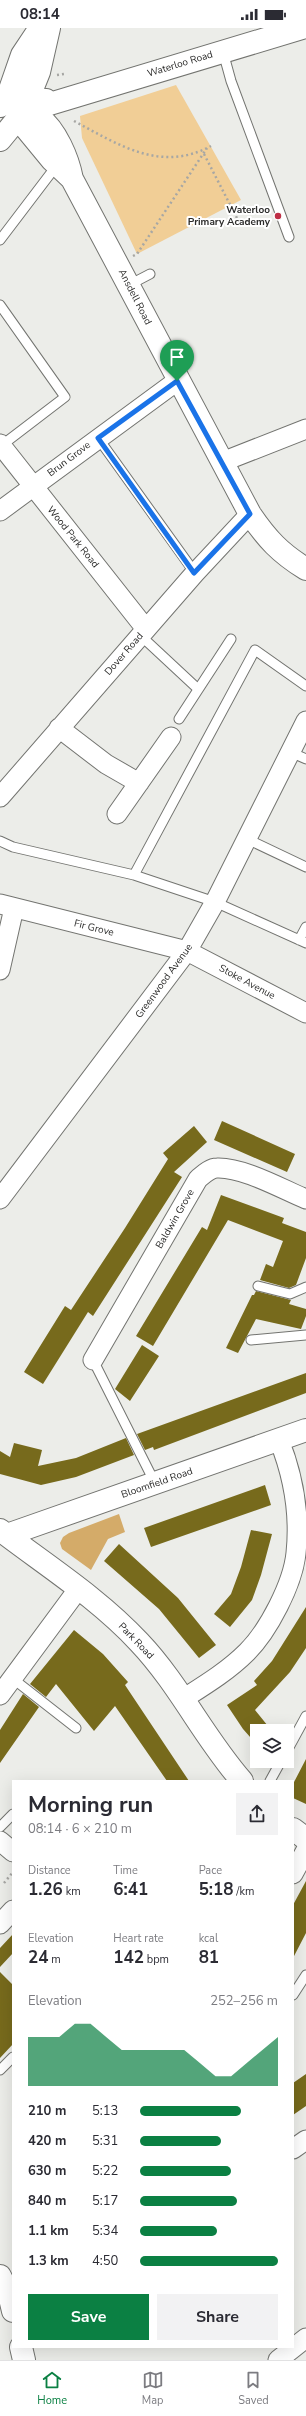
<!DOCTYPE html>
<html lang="en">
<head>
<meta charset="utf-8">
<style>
	:root { --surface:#fff; --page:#f2f2f3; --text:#2b2b33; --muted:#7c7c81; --line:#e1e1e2; --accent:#0b8043 }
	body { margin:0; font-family:"Nunito Sans",sans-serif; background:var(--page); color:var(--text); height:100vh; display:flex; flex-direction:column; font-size:15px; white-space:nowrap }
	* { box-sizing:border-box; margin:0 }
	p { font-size:13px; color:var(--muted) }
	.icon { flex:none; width:22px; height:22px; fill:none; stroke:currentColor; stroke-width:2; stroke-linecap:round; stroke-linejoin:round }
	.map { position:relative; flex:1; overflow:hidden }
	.details { position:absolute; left:12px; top:1752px; width:282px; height:568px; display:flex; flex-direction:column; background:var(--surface); border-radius:0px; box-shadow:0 4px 16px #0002 }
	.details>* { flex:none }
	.buttons { position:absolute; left:250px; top:1696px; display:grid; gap:8px }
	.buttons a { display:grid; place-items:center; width:44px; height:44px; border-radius:0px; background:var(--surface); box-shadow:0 4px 16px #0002; font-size:20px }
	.pin { position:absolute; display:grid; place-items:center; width:34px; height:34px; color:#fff; margin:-41px -17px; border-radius:50% 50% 50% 0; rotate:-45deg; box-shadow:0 0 4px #0007 }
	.pin .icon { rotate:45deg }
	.round { display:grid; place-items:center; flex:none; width:42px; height:42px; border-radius:0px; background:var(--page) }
	.head { display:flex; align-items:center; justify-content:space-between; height:68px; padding:0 16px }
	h1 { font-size:22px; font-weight:700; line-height:30px }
	.figures { display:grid; grid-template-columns:repeat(3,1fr); gap:6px; height:68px; padding:4px 16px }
	.figures div { display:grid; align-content:center }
	.figures b { font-size:17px; font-weight:700 }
	.figures small { font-size:11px; font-weight:400 }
	.figures p { font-size:11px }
	.chart { height:112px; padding:8px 16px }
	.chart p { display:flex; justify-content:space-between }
	.chart svg { width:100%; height:72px; margin-top:4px; fill:var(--accent); opacity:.7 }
	.cta { display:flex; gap:8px; margin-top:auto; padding:8px 16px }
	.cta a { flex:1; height:46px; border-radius:0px; background:var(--accent); color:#fff; font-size:16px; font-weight:700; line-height:46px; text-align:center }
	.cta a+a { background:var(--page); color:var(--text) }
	ul { padding:0 16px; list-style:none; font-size:13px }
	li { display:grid; grid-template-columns:64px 48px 1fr; align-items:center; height:30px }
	li i { height:10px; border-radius:5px; background:var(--accent) }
	.status { display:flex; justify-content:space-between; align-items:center; height:28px; padding:0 20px; background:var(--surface); direction:ltr }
	.status svg { height:11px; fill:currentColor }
	.dock { display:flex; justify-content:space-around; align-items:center; height:56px; border-top:1px solid var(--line); background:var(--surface); font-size:11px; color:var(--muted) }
	.dock a { display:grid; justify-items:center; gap:2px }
	.dock .current { color:var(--accent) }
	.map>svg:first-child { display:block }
	.green { fill:#f1ce96 }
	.forest { fill:#d4ab69 }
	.building { fill:#776a1c }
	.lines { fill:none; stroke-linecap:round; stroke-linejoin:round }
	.lane-casing { stroke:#737470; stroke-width:11 }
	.street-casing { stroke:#737470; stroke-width:21 }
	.secondary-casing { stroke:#737470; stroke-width:24 }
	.primary-casing { stroke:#737470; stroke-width:24 }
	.highway-casing { stroke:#737470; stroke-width:24 }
	.path { stroke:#a7a7a4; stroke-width:2.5; stroke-dasharray:2 3; stroke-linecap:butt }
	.lane { stroke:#fff; stroke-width:9 }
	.street { stroke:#fff; stroke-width:19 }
	.secondary { stroke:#fff; stroke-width:22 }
	.primary { stroke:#fff; stroke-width:22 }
	.highway { stroke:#fff; stroke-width:22 }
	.route-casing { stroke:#fff; stroke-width:8 }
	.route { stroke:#1a73e8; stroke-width:5 }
	.poi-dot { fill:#be2e45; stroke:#fff; stroke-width:1.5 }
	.labels { text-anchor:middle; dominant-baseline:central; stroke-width:4; stroke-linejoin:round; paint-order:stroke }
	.street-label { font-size:10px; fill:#2b2b2a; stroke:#fff }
	.poi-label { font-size:10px; font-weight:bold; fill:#2b2b2a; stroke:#fff; text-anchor:end }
</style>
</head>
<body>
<div class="status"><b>08:14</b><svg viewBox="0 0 49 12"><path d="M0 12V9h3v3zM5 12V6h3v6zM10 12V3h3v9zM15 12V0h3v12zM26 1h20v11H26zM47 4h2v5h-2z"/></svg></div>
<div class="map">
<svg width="306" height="2332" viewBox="0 0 306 2332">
	<rect width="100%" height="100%" fill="#ecede9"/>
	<path class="green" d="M 176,57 L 241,172 L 137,226 L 82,110 L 80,88 Z"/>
	<path class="forest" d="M 119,1486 L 125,1504 L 108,1511 L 91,1542 L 62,1521 L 60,1515 L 63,1509 L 69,1505 Z"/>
	<path class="building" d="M 222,1093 L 295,1126 L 287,1144 L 214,1112 Z
		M 194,1098 L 207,1114 L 174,1144 L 182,1149 L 93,1288 L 88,1284 L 43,1356 L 24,1344 L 65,1278 L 71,1282 L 125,1200 L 168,1131 L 163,1125 Z
		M 221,1167 L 284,1190 L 282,1195 L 306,1204 L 306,1230 L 296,1257 L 289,1260 L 260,1252 L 266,1236 L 273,1239 L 283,1213 L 228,1192 L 153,1318 L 136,1308 L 202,1199 L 207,1202 Z
		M 256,1263 L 291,1272 L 289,1276 L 306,1281 L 306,1288 L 301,1301 L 256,1291 L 238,1325 L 226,1320 L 252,1267 L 254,1267 Z
		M 142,1317 L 159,1328 L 130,1373 L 115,1361 Z
		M 306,1345 L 306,1365 L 154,1422 L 153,1419 L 145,1422 L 137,1406 Z
		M 126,1410 L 134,1427 L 76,1449 L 41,1457 L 0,1446 L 0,1423 L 10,1429 L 14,1415 L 42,1422 L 38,1438 L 76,1430 Z
		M 265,1457 L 271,1477 L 151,1519 L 144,1500 Z
		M 251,1502 L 272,1506 L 261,1547 L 252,1572 L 230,1599 L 214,1586 L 231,1566 L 241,1539 Z
		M 119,1516 L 178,1570 L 216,1617 L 199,1630 L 159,1581 L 104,1533 Z
		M 306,1579 L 306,1620 L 290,1644 L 255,1682 L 272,1703 L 257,1703 L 257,1717 L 243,1701 L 227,1677 L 257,1657 L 254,1653 L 272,1633 Z
		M 74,1602 L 103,1626 L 128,1654 L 125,1657 L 189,1753 L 167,1753 L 115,1678 L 94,1703 L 56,1656 L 46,1669 L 30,1656 Z
		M 23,1666 L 39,1679 L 0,1735 L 0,1702 Z
		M 306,1731 L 306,1776 L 293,1770 L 293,1756 Z
		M 306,1853 L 306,1905 L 293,1930 L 293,1877 Z
		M 13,1906 L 13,1925 L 0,1939 L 0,1920 Z
		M 0,1944 L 13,1957 L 13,2016 L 0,2030 Z
		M 306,2046 L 306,2078 L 293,2087 L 293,2055 Z"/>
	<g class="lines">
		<g class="lane-casing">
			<path id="lane" d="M 223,24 L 231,53 L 289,209
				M 0,212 L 57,137
				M 129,257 L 150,246
				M 0,277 L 65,369 L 1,418
				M 98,410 L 195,545
				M 140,607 L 198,661
				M 306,658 L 255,622 L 134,847 L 215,874 L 306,915
				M 179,691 L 231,611
				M 290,724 L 306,731
				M 247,811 L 306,839
				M 0,813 L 13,819 L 134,847
				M 299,912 L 306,899
				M 258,1258 L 290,1266 L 306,1259
				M 251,1312 L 306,1307
				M 93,1332 L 155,1455
				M 12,1650 L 76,1700
				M 287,1723 L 306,1688
				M 270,1753 L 281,1733
				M 0,1799 L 13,1786
				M 293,1967 L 306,1947
				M 0,2042 L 13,2029"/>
		</g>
		<g class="street-casing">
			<path id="street" d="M 0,416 L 146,601
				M 222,434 L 306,401
				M 0,483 L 177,353
				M 59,700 L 106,736 L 139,755
				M 0,769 L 195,545 L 250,486
				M 117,786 L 171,709
				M 0,876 L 187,923 L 306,985
				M 0,942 L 14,880
				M 0,1171 L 187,923 L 215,874 L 306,693
				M 93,1332 L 198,1151 C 204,1146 210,1140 217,1140 C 243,1139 282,1161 306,1171
				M 0,1667 L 79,1560
				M 183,1671 C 205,1657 228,1643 247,1624 C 268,1603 293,1556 296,1525 C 300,1487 293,1447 279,1412
				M 0,1813 L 13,1824
				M 293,1846 L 306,1822
				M 0,1896 L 13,1882
				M 293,2121 L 306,2112
				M 278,2332 L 306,2310"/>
		</g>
		<g class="secondary-casing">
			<path id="secondary" d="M 49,0 L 39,44 L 23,84 L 24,98 L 52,132 L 71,150
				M 7,70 L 22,27 L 40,0
				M 14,77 C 24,85 32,84 39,89 C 56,102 68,130 72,151 L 250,486 C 267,511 280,525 306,541
				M 0,1502 C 47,1538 98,1570 139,1614 C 179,1656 204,1710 242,1753
				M 7,1507 L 306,1402
				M 293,1801 L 306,1811"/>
		</g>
		<g class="primary-casing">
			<path id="primary" d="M 0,2248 L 9,2266 L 13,2283
				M 21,2319 L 24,2332"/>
		</g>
		<g class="highway-casing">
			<path id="highway" d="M 0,78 L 7,70 L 46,72
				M 0,112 L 23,84 L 302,0"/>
		</g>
		<path class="path" d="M 57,47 L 64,46
			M 74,93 C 119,117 161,145 211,118
			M 204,126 L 241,198
			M 133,228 L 137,226 L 207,120
			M 4,1855 L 13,1844"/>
		<use href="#lane" class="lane"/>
		<use href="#street" class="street"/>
		<use href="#secondary" class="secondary"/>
		<use href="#primary" class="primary"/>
		<use href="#highway" class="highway"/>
	</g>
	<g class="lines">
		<g class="route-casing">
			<path id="route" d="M 177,353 L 250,486 L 194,545 L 98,410 Z"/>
		</g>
		<use href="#route" class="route"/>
	</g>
	<circle class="poi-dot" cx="278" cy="188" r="4"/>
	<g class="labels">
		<g class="street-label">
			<text transform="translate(180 36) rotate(-17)">Waterloo Road</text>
			<text transform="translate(135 269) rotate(63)">Ansdell Road</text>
			<text transform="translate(69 431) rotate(-37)">Brun Grove</text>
			<text transform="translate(73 509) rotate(51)">Wood Park Road</text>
			<text transform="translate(124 626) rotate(-49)">Dover Road</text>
			<text transform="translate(94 900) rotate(14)">Fir Grove</text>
			<text transform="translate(164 953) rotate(-54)">Greenwood Avenue</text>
			<text transform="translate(247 954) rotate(28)">Stoke Avenue</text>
			<text transform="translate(175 1191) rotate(-60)">Baldwin Grove</text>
			<text transform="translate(157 1455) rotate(-19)">Bloomfield Road</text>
			<text transform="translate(136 1613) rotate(46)">Park Road</text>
		</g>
		<g class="poi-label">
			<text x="270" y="182">Waterloo<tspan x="270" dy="12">Primary Academy</tspan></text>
		</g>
	</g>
</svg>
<div class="buttons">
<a><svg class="icon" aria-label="layers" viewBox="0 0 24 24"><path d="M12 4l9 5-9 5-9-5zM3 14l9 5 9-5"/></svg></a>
</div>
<div class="pin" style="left:177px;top:353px;background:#1e9e55"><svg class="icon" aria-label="arrive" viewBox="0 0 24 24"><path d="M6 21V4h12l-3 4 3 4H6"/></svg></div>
<section class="details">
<div class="head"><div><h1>Morning run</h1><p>08:14 · 6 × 210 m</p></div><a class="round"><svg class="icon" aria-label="share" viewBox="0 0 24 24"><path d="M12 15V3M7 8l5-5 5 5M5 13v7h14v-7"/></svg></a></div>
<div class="figures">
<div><p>Distance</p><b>1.26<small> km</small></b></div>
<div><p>Time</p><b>6:41</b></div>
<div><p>Pace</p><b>5:18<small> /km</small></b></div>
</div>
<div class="figures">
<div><p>Elevation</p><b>24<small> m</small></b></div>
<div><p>Heart rate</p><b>142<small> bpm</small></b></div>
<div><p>kcal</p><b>81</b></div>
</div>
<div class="chart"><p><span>Elevation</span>252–256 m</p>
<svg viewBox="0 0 160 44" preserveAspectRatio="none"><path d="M0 44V14L10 14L20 14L30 6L40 6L50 14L60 22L70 22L80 22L90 22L100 22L110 30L120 38L130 38L140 30L150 22L160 14V44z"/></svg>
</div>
<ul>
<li><b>210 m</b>5:13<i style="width:73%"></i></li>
<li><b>420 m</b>5:31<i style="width:59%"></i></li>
<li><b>630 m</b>5:22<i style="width:66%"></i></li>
<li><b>840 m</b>5:17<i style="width:70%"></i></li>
<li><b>1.1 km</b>5:34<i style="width:56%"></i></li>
<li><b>1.3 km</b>4:50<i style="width:100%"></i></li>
</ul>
<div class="cta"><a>Save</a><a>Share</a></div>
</section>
</div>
<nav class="dock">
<a class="current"><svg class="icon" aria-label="home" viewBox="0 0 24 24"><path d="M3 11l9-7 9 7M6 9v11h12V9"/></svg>Home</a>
<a><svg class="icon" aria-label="map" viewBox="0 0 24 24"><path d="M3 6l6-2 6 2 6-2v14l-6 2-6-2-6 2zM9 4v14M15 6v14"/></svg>Map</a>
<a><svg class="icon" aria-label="saved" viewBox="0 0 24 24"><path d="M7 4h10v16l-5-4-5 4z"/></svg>Saved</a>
</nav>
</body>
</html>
